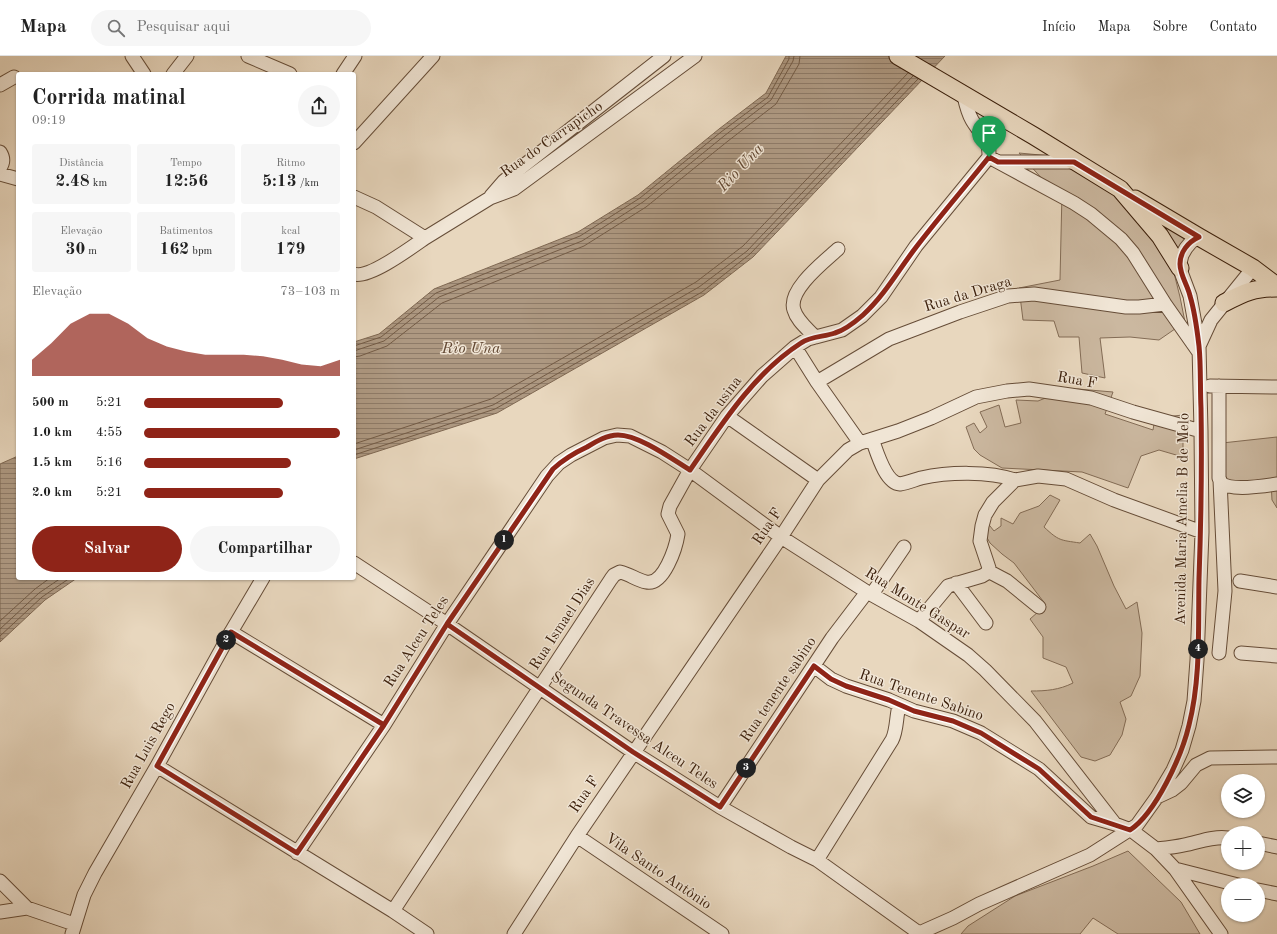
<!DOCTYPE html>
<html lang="pt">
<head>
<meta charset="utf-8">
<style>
	:root { --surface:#fff; --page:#f6f6f6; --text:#222; --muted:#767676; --line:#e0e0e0; --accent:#8f2418 }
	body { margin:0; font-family:"Old Standard TT",serif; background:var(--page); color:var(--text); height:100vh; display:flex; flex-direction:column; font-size:15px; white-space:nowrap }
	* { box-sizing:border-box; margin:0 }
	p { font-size:13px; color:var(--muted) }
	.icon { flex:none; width:22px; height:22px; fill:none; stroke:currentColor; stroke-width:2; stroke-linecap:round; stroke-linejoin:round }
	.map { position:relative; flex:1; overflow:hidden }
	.panel { position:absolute; left:16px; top:16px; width:340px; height:508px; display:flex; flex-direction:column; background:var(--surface); border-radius:4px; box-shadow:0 1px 3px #0004 }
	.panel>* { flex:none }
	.controls { position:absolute; left:1221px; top:718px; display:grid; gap:8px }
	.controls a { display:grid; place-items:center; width:44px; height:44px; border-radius:50%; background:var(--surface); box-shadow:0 1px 3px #0004; font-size:20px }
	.pin { position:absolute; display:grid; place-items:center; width:34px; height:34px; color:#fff; margin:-41px -17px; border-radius:50% 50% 50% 0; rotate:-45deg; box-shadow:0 0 4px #0007 }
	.pin .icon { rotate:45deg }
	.km { position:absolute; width:20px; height:20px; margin:-10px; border-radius:50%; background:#222; color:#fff; font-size:11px; line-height:20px; text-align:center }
	.round { display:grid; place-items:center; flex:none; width:42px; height:42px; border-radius:21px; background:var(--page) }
	.headline { display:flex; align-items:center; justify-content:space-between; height:68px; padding:0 16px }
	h1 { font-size:22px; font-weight:700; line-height:30px }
	.metrics { display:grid; grid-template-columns:repeat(3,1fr); gap:6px; height:68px; padding:4px 16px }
	.metrics div { display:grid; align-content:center; border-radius:4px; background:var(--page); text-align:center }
	.metrics b { font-size:17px; font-weight:700 }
	.metrics small { font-size:11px; font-weight:400 }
	.metrics p { font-size:11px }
	.chart { height:112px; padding:8px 16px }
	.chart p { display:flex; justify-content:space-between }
	.chart svg { width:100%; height:72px; margin-top:4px; fill:var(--accent); opacity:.7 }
	.action { display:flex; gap:8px; margin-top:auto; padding:8px 16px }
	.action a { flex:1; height:46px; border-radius:24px; background:var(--accent); color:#fff; font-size:16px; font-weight:700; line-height:46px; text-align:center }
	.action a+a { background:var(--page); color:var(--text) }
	ul { padding:0 16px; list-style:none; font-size:13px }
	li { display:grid; grid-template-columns:64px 48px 1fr; align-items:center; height:30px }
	li i { height:10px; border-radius:5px; background:var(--accent) }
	header { display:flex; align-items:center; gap:24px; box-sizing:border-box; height:56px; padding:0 20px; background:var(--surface); border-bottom:1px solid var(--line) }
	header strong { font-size:19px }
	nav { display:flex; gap:22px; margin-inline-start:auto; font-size:14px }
	.search { width:280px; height:36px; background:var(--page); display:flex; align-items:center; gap:10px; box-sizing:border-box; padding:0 14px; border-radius:22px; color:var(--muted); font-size:15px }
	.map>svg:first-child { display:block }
	.grass { fill:#cbb8a0; stroke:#836c56 }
	.water { fill:url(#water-rules); stroke:#7f6852 }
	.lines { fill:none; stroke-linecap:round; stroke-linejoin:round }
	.shore { stroke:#745c46; stroke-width:1 }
	.minor-casing { stroke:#664d38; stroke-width:15 }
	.major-casing { stroke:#3b1f0b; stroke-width:19 }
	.minor { stroke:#f0e5d5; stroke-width:13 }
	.major { stroke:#e8d7be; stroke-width:17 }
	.route-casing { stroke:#fff; stroke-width:8 }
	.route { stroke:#8f2418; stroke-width:5 }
	.labels { text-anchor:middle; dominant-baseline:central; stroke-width:3; stroke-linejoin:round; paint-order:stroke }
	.street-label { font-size:15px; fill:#3b1f0b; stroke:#f0e5d5 }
	.water-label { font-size:16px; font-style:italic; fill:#634934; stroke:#f0e5d5 }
</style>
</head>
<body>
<header>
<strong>Mapa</strong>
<div class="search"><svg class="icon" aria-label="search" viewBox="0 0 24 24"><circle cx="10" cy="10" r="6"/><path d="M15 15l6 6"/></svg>Pesquisar aqui</div>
<nav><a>Início</a><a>Mapa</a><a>Sobre</a><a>Contato</a></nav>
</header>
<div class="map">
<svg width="1277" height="878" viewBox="0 0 1277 878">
	<defs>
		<pattern id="water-rules" width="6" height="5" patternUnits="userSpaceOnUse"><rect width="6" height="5" fill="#ad9881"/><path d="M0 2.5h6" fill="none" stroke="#8e7b68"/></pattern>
	</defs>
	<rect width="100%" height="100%" fill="#e8d7be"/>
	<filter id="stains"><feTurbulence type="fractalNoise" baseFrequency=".005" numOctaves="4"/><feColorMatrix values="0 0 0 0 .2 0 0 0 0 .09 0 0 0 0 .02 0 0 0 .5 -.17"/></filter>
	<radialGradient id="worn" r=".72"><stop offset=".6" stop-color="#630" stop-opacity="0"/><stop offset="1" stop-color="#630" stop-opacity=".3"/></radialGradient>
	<path class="grass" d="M 1019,97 L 1051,100 L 1114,135 L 1171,205 L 1180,241 L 1185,266 L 1159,284 L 1130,281 L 1100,282 L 1105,322 L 1082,317 L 1079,281 L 1059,281 L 1054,265 L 1023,264 L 1019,232 L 1060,224 L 1062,136 L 1045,126 Z
		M 1157,165 L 1188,183 L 1179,198 Z
		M 1078,333 L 1113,336 L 1105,358 L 1153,374 L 1155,362 L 1183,359 L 1183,401 L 1159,394 L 1141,400 L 1128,432 L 1082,416 L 1002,412 L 980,399 L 974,393 L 966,371 L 974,367 L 980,377 L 987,371 L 980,356 L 999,349 L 1005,371 L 1021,367 L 1016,344 L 1038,345 L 1058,337 Z
		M 1277,381 L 1277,452 L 1272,444 L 1271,426 L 1223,426 L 1222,387 Z
		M 1050,439 L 1060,444 L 1044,471 C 1059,485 1060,484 1080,487 L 1090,478 L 1097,490 L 1114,530 L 1126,553 L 1137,546 L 1142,577 L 1140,620 L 1131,640 L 1120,646 L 1126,663 L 1122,679 L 1110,699 L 1095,705 L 1081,701 L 1031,635 C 1046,635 1059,634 1073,627 L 1066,611 L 1043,602 L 1043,581 L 1030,563 L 1046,549 L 1014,507 L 1002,498 L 990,487 L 985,478 L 986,465 L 994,475 L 1001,470 L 1001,462 L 1013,468 L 1020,457 L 1039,450 Z
		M 1128,795 L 1181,846 L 1200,878 L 1118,878 L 1093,862 L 1080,878 L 961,878 L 968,870 L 1015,840 L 1093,810 Z"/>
	<path class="water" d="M 786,0 L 945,0 L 753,201 L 704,239 L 497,357 L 354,403 L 354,286 L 379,278 L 434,233 L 578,176 L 638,139 L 719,73 L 766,37 Z
		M 18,400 L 18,522 L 77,522 L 45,544 L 0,586 L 0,408 Z"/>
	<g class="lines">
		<path class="shore" d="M 354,290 L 381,281 L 436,237 L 580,180 L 640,142 L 721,76 L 768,41 L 789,3 L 789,0
			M 354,295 L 384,285 L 439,241 L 582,185 L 643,146 L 724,80 L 771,44 L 793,5 L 794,0
			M 354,301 L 360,300 L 387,290 L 442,247 L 584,190 L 646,151 L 728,85 L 776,48 L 799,8 L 800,0
			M 354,388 L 491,343 L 696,226 L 743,190 L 908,17
			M 354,394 L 493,349 L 699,231 L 747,195 L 913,20
			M 354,399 L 495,353 L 702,236 L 750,198 L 918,23
			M 0,565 L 35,533 L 50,522
			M 0,573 L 39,537 L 61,522
			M 0,580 L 42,541 L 70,522"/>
		<g class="minor-casing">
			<path id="minor" d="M 132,0 L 144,18
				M 248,0 L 290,18
				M 173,18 L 187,0
				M 343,18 L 355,0
				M 0,29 L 14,21
				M 964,40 C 966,49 968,57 972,64 C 980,78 990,83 989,101
				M 354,87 L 433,0
				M 0,96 C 4,102 4,106 0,112
				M 989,101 L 1074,147 L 1091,158 L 1121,183 L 1133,197 L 1165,248 L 1198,295
				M 1000,106 L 1074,106
				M 0,118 L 18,123
				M 491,140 L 504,125 L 664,0
				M 354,141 L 376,151 L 425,182 L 490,142 L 514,133 L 695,0
				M 354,218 C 369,223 412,191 425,182
				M 815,281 C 808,273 797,265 794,254 C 787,234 825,205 838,193
				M 1199,290 L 1211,264 L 1253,212
				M 795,291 L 817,326 L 860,387
				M 817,326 L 889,283 L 960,256 L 1008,240 L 1034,238 L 1126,251 L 1139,251 L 1165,248
				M 1210,330 L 1277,331
				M 1219,330 L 1219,422 L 1221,427 C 1231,435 1264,430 1277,428
				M 727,360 L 818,424
				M 872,383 C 877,396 885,427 900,428 C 907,427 914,424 921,422 C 948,416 989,415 1015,424
				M 354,507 L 447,568 L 633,696 L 720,751 L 791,791 L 817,804 L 919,877
				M 988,515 L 1007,525 L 1039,551
				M 1240,525 L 1277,531
				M 956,527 L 986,567
				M 872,538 L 904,491
				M 919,565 L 948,530 L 982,520 L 987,517 L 989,512 L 980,485 L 982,470 L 985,459 L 993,446 L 1015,424 L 1038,420 L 1066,423 L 1114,444 L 1202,476
				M 231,576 L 384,669
				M 1219,597 L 1225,535 L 1220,424
				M 1241,597 L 1277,600
				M 814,610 L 831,623 L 846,630 L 889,644 L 914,655 L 953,665 L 981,677 L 1039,713 L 1091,761 L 1115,768
				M 157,710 L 393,855 L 427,878
				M 1157,741 L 1172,734 L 1181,727 L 1196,709 L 1210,702 L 1277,701
				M 720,751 L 832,582 L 867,536
				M 577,780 L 722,878
				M 1258,787 L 1277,791
				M 1156,793 C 1165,792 1175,791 1184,789 C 1199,786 1213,780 1228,782
				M 297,797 L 384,669 L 447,568 L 547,420 L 559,407 L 571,399 L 604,382 L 617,379 L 630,380 L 662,396 L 690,414 L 781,481 L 867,536 L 919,565 L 968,599 L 985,614 L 1035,665 L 1115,768 L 1131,774 L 1156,793 L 1175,813 L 1238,829
				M 817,804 L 892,684 C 897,675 896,661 899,650
				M 1175,813 L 1221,878
				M 0,825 L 27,852
				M 1258,834 L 1277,838
				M 393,855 L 611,523 L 614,519 L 620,516 C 629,518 637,524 646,526 C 664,530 676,491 678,478 L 668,458 L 670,450 L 690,414 L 727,360 L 762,320 L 795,291 L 808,283 L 842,274 L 862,260 L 881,241 L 916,190 L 989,101
				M 0,856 L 27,852 L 74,868
				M 72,878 L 84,839 L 95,817 L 157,710 L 231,576 L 263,522
				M 514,878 L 577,780 L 781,481 L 818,424 L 848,394 L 860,387 L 898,375 L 931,362 L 976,341 L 1007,335 L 1029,333 L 1091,342 L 1133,356 L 1201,375
				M 917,878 L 953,862 L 979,848 L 1090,799 L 1137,769 L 1157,741 L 1173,714 L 1182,694 L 1189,670 L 1194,645 L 1197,604 L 1202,476 L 1201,375 L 1199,290 L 1190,240 L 1181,216 L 1180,207 L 1182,199 L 1186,192 L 1191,186 L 1199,181"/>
		</g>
		<g class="major-casing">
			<path id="major" d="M 898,0 L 1034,80 L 1120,133 L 1160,180 L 1180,212
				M 1135,143 L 1199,181 L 1253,212 L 1277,230
				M 1224,247 C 1245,236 1254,232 1277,232"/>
		</g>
		<use href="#minor" class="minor"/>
		<use href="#major" class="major"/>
	</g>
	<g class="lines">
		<g class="route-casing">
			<path id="route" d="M 989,101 C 965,131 940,160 917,190 C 899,213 885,239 863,259 C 855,266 845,274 835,277 C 824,281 811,280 801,287 C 754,317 721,369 690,414 C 672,403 639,379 618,379 C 607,379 597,385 587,391 C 574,397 564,403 553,413 L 447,568 L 384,669 L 297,797 L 157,710 L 231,576 L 384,669 L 447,568 L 633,696 L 720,751 L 814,610 L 831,623 L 846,630 L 889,644 L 914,655 L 953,665 L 981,677 L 1039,713 L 1091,761 L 1130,774 C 1156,757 1182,699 1189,669 C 1201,622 1198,572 1199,523 C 1201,466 1202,409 1201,352 C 1200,331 1201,310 1199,290 C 1197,273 1195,256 1190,240 C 1188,230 1180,219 1180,208 C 1180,196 1188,186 1199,181 L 1074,106 L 998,106 L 989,101"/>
		</g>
		<use href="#route" class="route"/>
	</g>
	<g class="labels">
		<g class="street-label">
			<text transform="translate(552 84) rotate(-35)">Rua do Carrapicho</text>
			<text transform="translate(968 239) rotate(-17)">Rua da Draga</text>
			<text transform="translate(1077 325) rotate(10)">Rua F</text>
			<text transform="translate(714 356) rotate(-53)">Rua da usina</text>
			<text transform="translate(1183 463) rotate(-89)">Avenida Maria Amelia B de Melo</text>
			<text transform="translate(768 471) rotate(-56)">Rua F</text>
			<text transform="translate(917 548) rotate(32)">Rua Monte Gaspar</text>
			<text transform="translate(563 568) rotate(-57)">Rua Ismael Dias</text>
			<text transform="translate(417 586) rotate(-57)">Rua Alceu Teles</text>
			<text transform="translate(779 634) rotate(-56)">Rua tenente sabino</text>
			<text transform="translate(921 640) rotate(19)">Rua Tenente Sabino</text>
			<text transform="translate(634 675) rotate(34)">Segunda Travessa Alceu Teles</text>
			<text transform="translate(149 690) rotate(-61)">Rua Luis Rego</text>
			<text transform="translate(585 739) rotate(-56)">Rua F</text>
			<text transform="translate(658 816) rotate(34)">Vila Santo Antônio</text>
		</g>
		<g class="water-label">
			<text transform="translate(741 112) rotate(-47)">Rio Una</text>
			<text x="471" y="293">Rio Una</text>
		</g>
	</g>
	<rect width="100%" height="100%" filter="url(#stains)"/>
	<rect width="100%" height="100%" fill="url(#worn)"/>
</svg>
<div class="controls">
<a><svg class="icon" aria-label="layers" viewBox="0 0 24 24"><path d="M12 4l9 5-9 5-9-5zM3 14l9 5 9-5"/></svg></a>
<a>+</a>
<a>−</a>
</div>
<div class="pin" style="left:989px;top:101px;background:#1e9e55"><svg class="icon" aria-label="arrive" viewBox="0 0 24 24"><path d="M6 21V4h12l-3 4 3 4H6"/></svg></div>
<b class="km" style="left:504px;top:484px">1</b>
<b class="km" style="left:226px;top:584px">2</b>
<b class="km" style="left:746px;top:712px">3</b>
<b class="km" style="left:1198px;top:593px">4</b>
<section class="panel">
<div class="headline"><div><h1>Corrida matinal</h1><p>09:19</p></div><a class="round"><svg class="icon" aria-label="share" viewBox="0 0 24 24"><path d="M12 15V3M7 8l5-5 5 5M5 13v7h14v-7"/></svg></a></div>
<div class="metrics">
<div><p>Distância</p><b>2.48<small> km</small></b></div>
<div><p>Tempo</p><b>12:56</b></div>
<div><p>Ritmo</p><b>5:13<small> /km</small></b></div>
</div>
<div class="metrics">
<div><p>Elevação</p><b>30<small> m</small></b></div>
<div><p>Batimentos</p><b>162<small> bpm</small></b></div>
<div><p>kcal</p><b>179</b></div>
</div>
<div class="chart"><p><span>Elevação</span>73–103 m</p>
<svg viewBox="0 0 160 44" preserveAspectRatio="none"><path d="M0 44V34L10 24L20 12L30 6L40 6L50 12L60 21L70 26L80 29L90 31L100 31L110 31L120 32L130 34L140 37L150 38L160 34V44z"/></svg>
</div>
<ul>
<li><b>500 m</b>5:21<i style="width:71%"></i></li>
<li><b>1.0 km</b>4:55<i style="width:100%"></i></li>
<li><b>1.5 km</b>5:16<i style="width:75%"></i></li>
<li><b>2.0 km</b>5:21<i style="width:71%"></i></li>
</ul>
<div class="action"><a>Salvar</a><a>Compartilhar</a></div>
</section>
</div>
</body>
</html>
